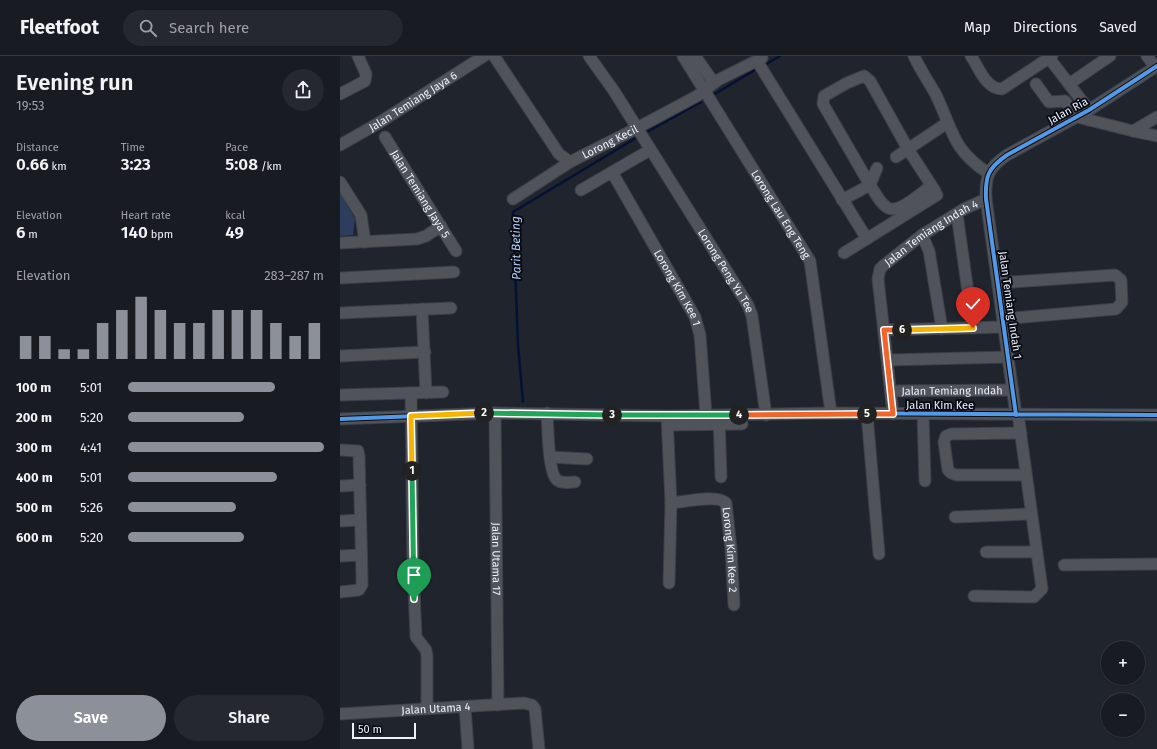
<!DOCTYPE html>
<html lang="en">
<head>
<meta charset="utf-8">
<style>
	:root { --surface:#181b22; --page:#25282f; --text:#f1f3f6; --muted:#9fa1a5; --line:#363940; --accent:#8c9099 }
	body { margin:0; font-family:"Fira Sans",sans-serif; background:var(--page); color:var(--text); height:100vh; display:flex; flex-direction:column; font-size:15px; white-space:nowrap }
	* { box-sizing:border-box; margin:0 }
	p { font-size:13px; color:var(--muted) }
	.icon { flex:none; width:22px; height:22px; fill:none; stroke:currentColor; stroke-width:2; stroke-linecap:round; stroke-linejoin:round }
	.map { position:relative; flex:1; overflow:hidden }
	.drawer { display:flex; flex-direction:column; background:var(--surface); width:340px }
	.drawer>* { flex:none }
	.tools { position:absolute; left:761px; top:585px; display:grid; gap:8px }
	.tools a { display:grid; place-items:center; width:44px; height:44px; border-radius:50%; background:var(--surface); box-shadow:0 1px 3px #0004,0 0 0 1px var(--line); font-size:20px }
	.scale { position:absolute; left:12px; bottom:10px; width:64px; box-sizing:border-box; padding-left:4px; border:2px solid #ecf2fc; border-top:0; font-size:11px; line-height:14px; white-space:nowrap; color:#ecf2fc; -webkit-text-stroke:3px #090c13; paint-order:stroke }
	.pin { position:absolute; display:grid; place-items:center; width:34px; height:34px; color:#fff; margin:-41px -17px; border-radius:50% 50% 50% 0; rotate:-45deg; box-shadow:0 0 4px #0007 }
	.pin .icon { rotate:45deg }
	.km { position:absolute; width:20px; height:20px; margin:-10px; border-radius:50%; background:#222; color:#fff; font-size:11px; line-height:20px; text-align:center }
	.round { display:grid; place-items:center; flex:none; width:42px; height:42px; border-radius:21px; background:var(--page) }
	.summary { display:flex; align-items:center; justify-content:space-between; height:68px; padding:0 16px }
	h1 { font-size:22px; font-weight:600; line-height:30px }
	.stats { display:grid; grid-template-columns:repeat(3,1fr); gap:6px; height:68px; padding:4px 16px }
	.stats div { display:grid; align-content:center }
	.stats b { font-size:17px; font-weight:600 }
	.stats small { font-size:11px; font-weight:400 }
	.stats p { font-size:11px }
	.chart { height:112px; padding:8px 16px }
	.chart p { display:flex; justify-content:space-between }
	.chart svg { width:100%; height:72px; margin-top:4px; stroke:var(--accent); stroke-width:6 }
	.action { display:flex; gap:8px; margin-top:auto; padding:8px 16px }
	.action a { flex:1; height:46px; border-radius:24px; background:var(--accent); color:#fff; font-size:16px; font-weight:600; line-height:46px; text-align:center }
	.action a+a { background:var(--page); color:var(--text) }
	ul { padding:0 16px; list-style:none; font-size:13px }
	li { display:grid; grid-template-columns:64px 48px 1fr; align-items:center; height:30px }
	li i { height:10px; border-radius:5px; background:var(--accent) }
	header { display:flex; align-items:center; gap:24px; box-sizing:border-box; height:56px; padding:0 20px; background:var(--surface); border-bottom:1px solid var(--line) }
	header strong { font-size:19px }
	nav { display:flex; gap:22px; margin-inline-start:auto; font-size:14px }
	.search { width:280px; height:36px; background:var(--page); display:flex; align-items:center; gap:10px; box-sizing:border-box; padding:0 14px; border-radius:22px; color:var(--muted); font-size:15px }
	main { display:flex; flex:1; min-height:0 }
	.map>svg:first-child { display:block }
	.green { fill:#2d3d5d }
	.lines { fill:none; stroke-linecap:round; stroke-linejoin:round }
	.stream { stroke:#041136; stroke-width:2.5 }
	.minor-casing { stroke:#3c3f47; stroke-width:13 }
	.minor { stroke:#50545a; stroke-width:11 }
	.cycleway-casing { stroke:#090c13; stroke-width:6 }
	.cycleway { stroke:#5399e6; stroke-width:4 }
	.split-1-casing { stroke:#fff; stroke-width:8 }
	.split-2-casing { stroke:#fff; stroke-width:8 }
	.split-3-casing { stroke:#fff; stroke-width:8 }
	.split-4-casing { stroke:#fff; stroke-width:8 }
	.split-5-casing { stroke:#fff; stroke-width:8 }
	.split-6-casing { stroke:#fff; stroke-width:8 }
	.split-7-casing { stroke:#fff; stroke-width:8 }
	.split-1 { stroke:#22a559; stroke-width:5 }
	.split-2 { stroke:#f5b400; stroke-width:5 }
	.split-3 { stroke:#22a559; stroke-width:5 }
	.split-4 { stroke:#22a559; stroke-width:5 }
	.split-5 { stroke:#f0652b; stroke-width:5 }
	.split-6 { stroke:#f0652b; stroke-width:5 }
	.split-7 { stroke:#f5b400; stroke-width:5 }
	.labels { text-anchor:middle; dominant-baseline:central; stroke-width:4; stroke-linejoin:round; paint-order:stroke }
	.street-label { font-size:11px; fill:#ecf2fc; stroke:#090c13 }
	.water-label { font-size:12px; font-style:italic; fill:#b6cefb; stroke:#090c13 }
</style>
</head>
<body>
<header>
<strong>Fleetfoot</strong>
<div class="search"><svg class="icon" aria-label="search" viewBox="0 0 24 24"><circle cx="10" cy="10" r="6"/><path d="M15 15l6 6"/></svg>Search here</div>
<nav><a>Map</a><a>Directions</a><a>Saved</a></nav>
</header>
<main>
<section class="drawer">
<div class="summary"><div><h1>Evening run</h1><p>19:53</p></div><a class="round"><svg class="icon" aria-label="share" viewBox="0 0 24 24"><path d="M12 15V3M7 8l5-5 5 5M5 13v7h14v-7"/></svg></a></div>
<div class="stats">
<div><p>Distance</p><b>0.66<small> km</small></b></div>
<div><p>Time</p><b>3:23</b></div>
<div><p>Pace</p><b>5:08<small> /km</small></b></div>
</div>
<div class="stats">
<div><p>Elevation</p><b>6<small> m</small></b></div>
<div><p>Heart rate</p><b>140<small> bpm</small></b></div>
<div><p>kcal</p><b>49</b></div>
</div>
<div class="chart"><p><span>Elevation</span>283–287 m</p>
<svg viewBox="0 0 160 44" preserveAspectRatio="none"><path d="M5 44V30M15 44V30M25 44V38M35 44V38M45 44V22M55 44V14M65 44V6M75 44V14M85 44V22M95 44V22M105 44V14M115 44V14M125 44V14M135 44V22M145 44V30M155 44V22"/></svg>
</div>
<ul>
<li><b>100 m</b>5:01<i style="width:75%"></i></li>
<li><b>200 m</b>5:20<i style="width:59%"></i></li>
<li><b>300 m</b>4:41<i style="width:100%"></i></li>
<li><b>400 m</b>5:01<i style="width:76%"></i></li>
<li><b>500 m</b>5:26<i style="width:55%"></i></li>
<li><b>600 m</b>5:20<i style="width:59%"></i></li>
</ul>
<div class="action"><a>Save</a><a>Share</a></div>
</section>
<div class="map">
<svg width="817" height="693" viewBox="0 0 817 693">
	<rect width="100%" height="100%" fill="#20242d"/>
	<path class="green" d="M 0,137 L 15,163 L 13,179 L 0,180 Z"/>
	<g class="lines">
		<path class="stream" d="M 425,9 L 440,0
			M 373,39 L 415,14
			M 307,76 L 361,46
			M 183,346 L 178,289 L 173,156 L 296,82"/>
		<g class="minor-casing">
			<g id="minor">
				<path id="s1" d="M 154,0 L 219,98 L 230,106 L 297,72 L 357,40 L 378,24 L 422,2 L 421,0"/>
				<path id="s2" d="M 249,0 L 274,35 L 408,249 L 412,260 L 426,359"/>
				<path id="s3" d="M 343,0 L 470,205 L 491,357"/>
				<path d="M 355,0 L 374,27"/>
				<path d="M 574,0 C 580,13 588,25 595,37 C 613,73 611,93 648,117"/>
				<path d="M 631,0 C 639,12 646,33 662,33 L 712,0"/>
				<path d="M 807,0 L 815,11"/>
				<path d="M 709,2 L 749,54"/>
				<path d="M 417,5 L 527,183"/>
				<path d="M 696,28 L 709,46 L 725,45 L 737,61 L 793,75 L 817,61"/>
				<path d="M 729,28 L 770,0"/>
				<path d="M 0,38 L 25,25 L 26,18 L 18,0"/>
				<path d="M 793,75 L 817,80"/>
				<path id="s4" d="M 45,81 L 116,195"/>
				<path id="s5" d="M 0,89 L 37,68 L 144,0"/>
				<path d="M 556,101 L 607,67"/>
				<path d="M 537,112 L 530,129 C 535,136 540,148 548,152 C 559,158 582,136 591,130"/>
				<path id="s6" d="M 272,116 L 355,261 L 360,279 L 366,359"/>
				<path d="M 0,126 L 21,159 L 25,186"/>
				<path d="M 241,134 L 310,94"/>
				<path d="M 173,143 L 230,106"/>
				<path d="M 502,144 L 530,129 L 483,48 L 484,40 L 507,27 L 524,20 L 530,25 L 568,93 L 595,135"/>
				<path d="M 617,158 L 633,272"/>
				<path d="M 582,179 L 589,195 L 602,273"/>
				<path d="M 0,187 L 77,183 L 86,180 L 101,170"/>
				<path d="M 504,197 L 597,139"/>
				<path d="M 0,222 L 114,216"/>
				<path d="M 658,227 L 775,219 L 781,224 L 782,246 L 776,253 L 663,263"/>
				<path d="M 82,253 L 86,337"/>
				<path d="M 0,257 L 111,252"/>
				<path d="M 544,274 L 664,271"/>
				<path d="M 0,300 L 85,296"/>
				<path d="M 548,304 L 668,301"/>
				<path id="s7" d="M 551,335 L 673,334"/>
				<path d="M 71,337 L 73,510 L 76,581 L 86,594 L 87,600 L 87,652"/>
				<path d="M 0,339 L 103,336"/>
				<path id="s8" d="M 155,357 L 158,649"/>
				<path d="M 207,357 C 208,370 208,417 217,424 C 222,428 229,426 235,426"/>
				<path d="M 527,358 L 539,498"/>
				<path id="s9" d="M 553,358 L 538,223 L 540,213 L 544,209 L 582,179 L 624,153 L 646,143"/>
				<path d="M 583,358 L 585,425"/>
				<path d="M 676,359 L 646,143 C 645,120 648,112 667,99 L 749,54 L 817,10"/>
				<path d="M 327,360 L 331,447 L 329,527"/>
				<path d="M 379,361 L 381,421"/>
				<path d="M 0,363 L 155,357 L 327,360 L 491,357 L 817,359"/>
				<path d="M 328,369 L 402,368"/>
				<path d="M 681,377 L 611,378 L 606,380 L 604,386 L 608,414 L 611,417 L 616,419 L 686,419"/>
				<path d="M 0,394 L 18,395 L 19,400 L 22,522 L 22,529 L 19,534 L 0,536"/>
				<path d="M 210,401 L 247,403"/>
				<path d="M 0,430 L 20,429"/>
				<path id="s10" d="M 331,447 C 344,446 377,438 386,447 L 391,493 L 394,549"/>
				<path d="M 615,461 L 691,458"/>
				<path d="M 0,465 L 20,464"/>
				<path d="M 646,496 L 697,496"/>
				<path d="M 0,500 L 21,499"/>
				<path d="M 724,509 L 817,508"/>
				<path d="M 634,540 L 694,541 L 702,533 L 678,358"/>
				<path d="M 125,651 L 128,693"/>
				<path id="s11" d="M 0,658 L 184,647 L 192,649 L 195,653 L 199,693"/>
			</g>
		</g>
		<use href="#minor" class="minor"/>
		<g class="cycleway-casing">
			<path id="cycleway" d="M 676,359 L 646,143 C 645,120 648,112 667,99 L 749,54 L 817,10
				M 0,363 L 155,357 L 327,360 L 491,357 L 817,359"/>
		</g>
		<use href="#cycleway" class="cycleway"/>
	</g>
	<g class="lines">
		<g class="split-1-casing">
			<path id="split-1" d="M 72,415 L 74,543"/>
		</g>
		<g class="split-2-casing">
			<path id="split-2" d="M 72,415 L 71,360 L 144,357"/>
		</g>
		<g class="split-3-casing">
			<path id="split-3" d="M 144,357 L 272,359"/>
		</g>
		<g class="split-4-casing">
			<path id="split-4" d="M 272,359 L 399,359"/>
		</g>
		<g class="split-5-casing">
			<path id="split-5" d="M 399,359 L 527,358"/>
		</g>
		<g class="split-6-casing">
			<path id="split-6" d="M 527,358 L 553,358 L 544,274 L 562,274"/>
		</g>
		<g class="split-7-casing">
			<path id="split-7" d="M 562,274 L 633,272"/>
		</g>
		<use href="#split-1" class="split-1"/>
		<use href="#split-2" class="split-2"/>
		<use href="#split-3" class="split-3"/>
		<use href="#split-4" class="split-4"/>
		<use href="#split-5" class="split-5"/>
		<use href="#split-6" class="split-6"/>
		<use href="#split-7" class="split-7"/>
	</g>
	<g class="labels">
		<g class="street-label">
			<text stroke="none"><textPath href="#s5" startOffset="85">Jalan Temiang Jaya 6</textPath></text>
			<text transform="translate(728 55) rotate(-29)">Jalan Ria</text>
			<text stroke="none"><textPath href="#s1" startOffset="176">Lorong Kecil</textPath></text>
			<text stroke="none"><textPath href="#s4" startOffset="67">Jalan Temiang Jaya 5</textPath></text>
			<text stroke="none"><textPath href="#s3" startOffset="186">Lorong Lau Eng Teng</textPath></text>
			<text stroke="none"><textPath href="#s9" startOffset="209">Jalan Temiang Indah 4</textPath></text>
			<text stroke="none"><textPath href="#s2" startOffset="255">Lorong Peng Yu Tee</textPath></text>
			<text stroke="none"><textPath href="#s6" startOffset="133">Lorong Kim Kee 1</textPath></text>
			<text transform="translate(670 249) rotate(82)">Jalan Temiang Indah 1</text>
			<text stroke="none"><textPath href="#s7" startOffset="61">Jalan Temiang Indah</textPath></text>
			<text x="600" y="349">Jalan Kim Kee</text>
			<text stroke="none"><textPath href="#s10" startOffset="103">Lorong Kim Kee 2</textPath></text>
			<text stroke="none"><textPath href="#s8" startOffset="146">Jalan Utama 17</textPath></text>
			<text stroke="none"><textPath href="#s11" startOffset="96">Jalan Utama 4</textPath></text>
		</g>
		<g class="water-label">
			<text transform="translate(176 192) rotate(-91)">Parit Beting</text>
		</g>
	</g>
</svg>
<div class="tools">
<a>+</a>
<a>−</a>
</div>
<div class="scale">50 m</div>
<div class="pin" style="left:74px;top:543px;background:#1e9e55"><svg class="icon" aria-label="arrive" viewBox="0 0 24 24"><path d="M6 21V4h12l-3 4 3 4H6"/></svg></div>
<div class="pin" style="left:633px;top:272px;background:#d93025"><svg class="icon" aria-label="check" viewBox="0 0 24 24"><path d="M5 12l5 5 9-10"/></svg></div>
<b class="km" style="left:72px;top:415px">1</b>
<b class="km" style="left:144px;top:357px">2</b>
<b class="km" style="left:272px;top:359px">3</b>
<b class="km" style="left:399px;top:359px">4</b>
<b class="km" style="left:527px;top:358px">5</b>
<b class="km" style="left:562px;top:274px">6</b>
</div>
</main>
</body>
</html>
